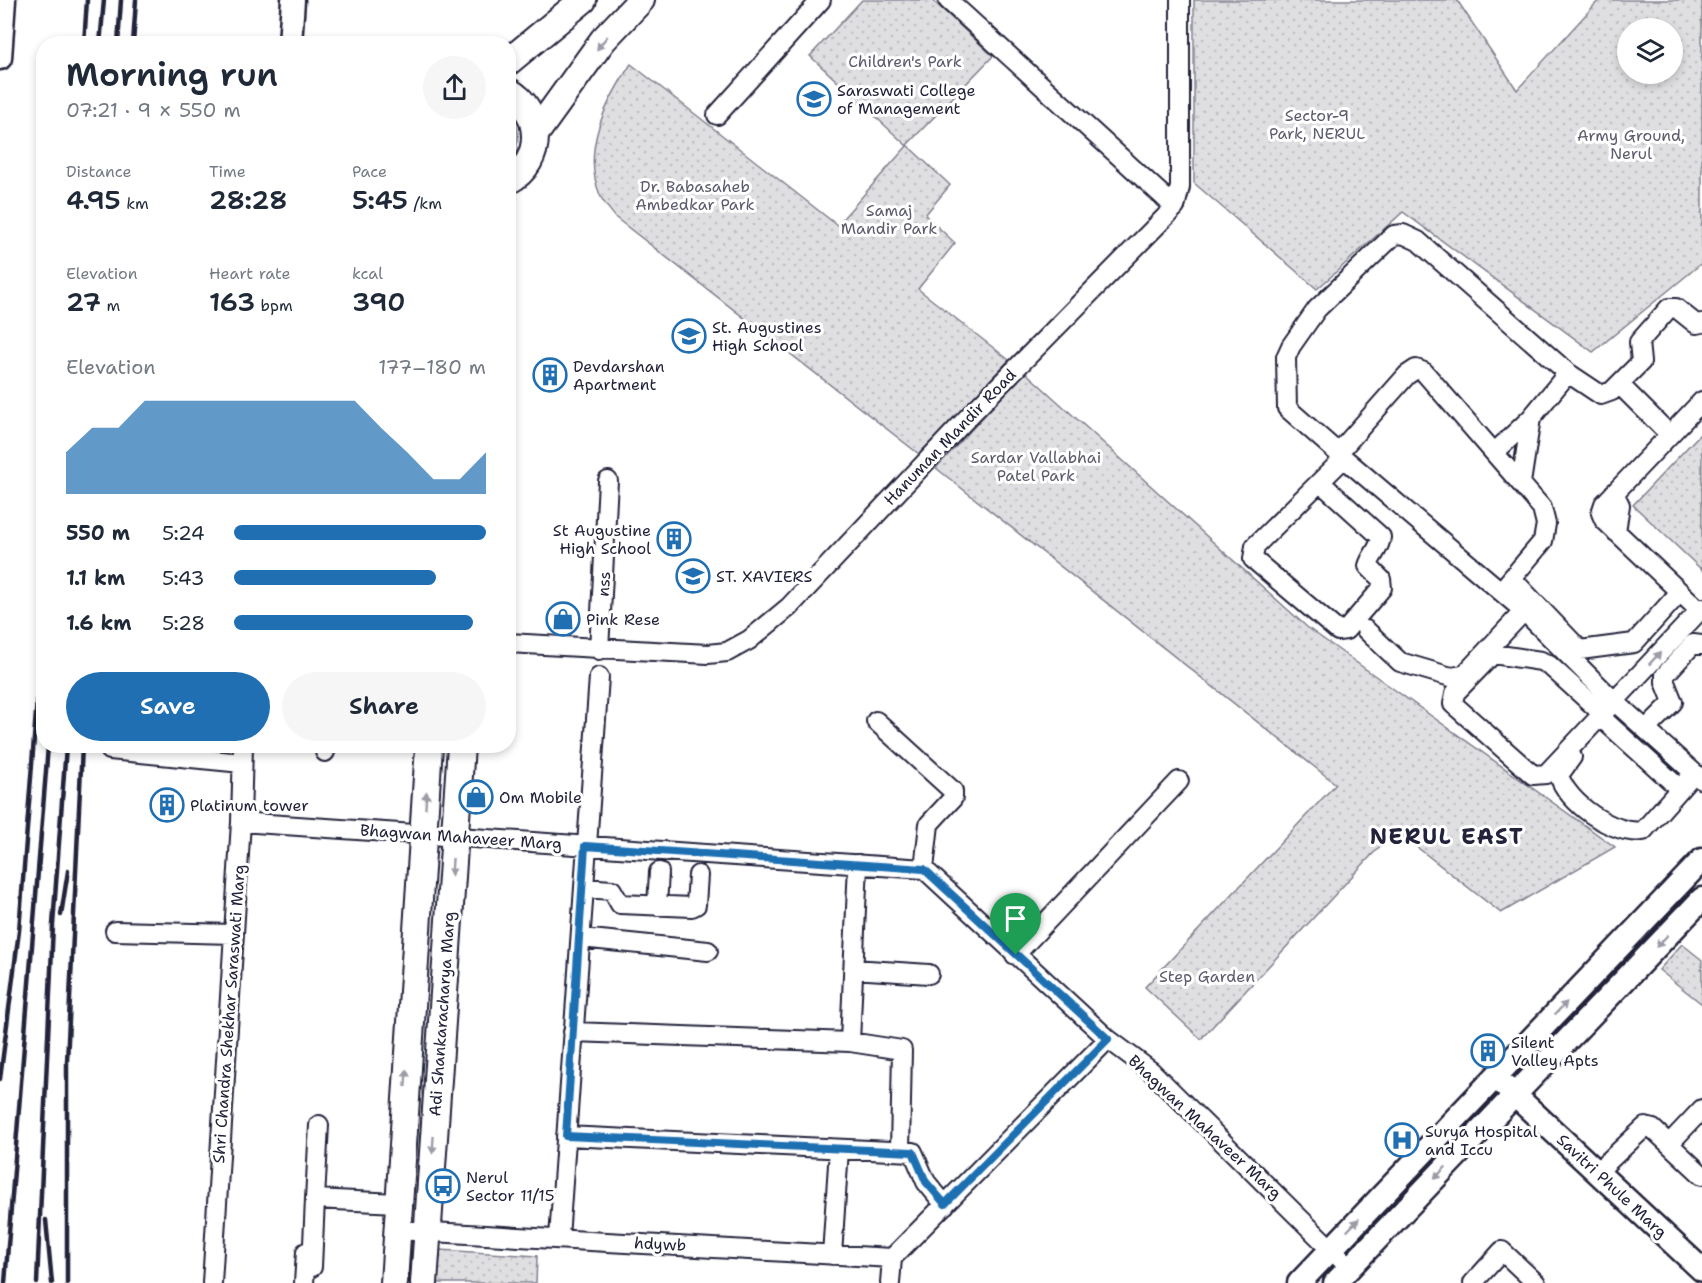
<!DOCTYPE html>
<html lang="en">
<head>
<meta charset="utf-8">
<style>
	:root { --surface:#fff; --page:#f6f6f7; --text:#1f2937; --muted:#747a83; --accent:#1f6fb2 }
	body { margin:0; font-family:"Shantell Sans",sans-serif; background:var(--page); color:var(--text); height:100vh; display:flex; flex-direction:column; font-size:22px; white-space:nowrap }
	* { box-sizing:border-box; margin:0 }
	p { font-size:20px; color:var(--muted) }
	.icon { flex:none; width:33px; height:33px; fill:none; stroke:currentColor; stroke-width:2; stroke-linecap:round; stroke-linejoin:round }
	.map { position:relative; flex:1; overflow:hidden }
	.drawer { position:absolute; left:36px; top:36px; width:480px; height:717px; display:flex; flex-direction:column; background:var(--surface); border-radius:24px; box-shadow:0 3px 9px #0003 }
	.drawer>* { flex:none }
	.tools { position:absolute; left:1617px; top:18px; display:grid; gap:12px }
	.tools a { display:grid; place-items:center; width:66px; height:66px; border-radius:50%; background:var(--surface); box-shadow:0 3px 9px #0003; font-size:30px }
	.pin { position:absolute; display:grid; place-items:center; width:51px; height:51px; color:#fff; margin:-62px -26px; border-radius:50% 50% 50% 0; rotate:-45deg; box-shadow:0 0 6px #0007 }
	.pin .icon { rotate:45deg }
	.round { display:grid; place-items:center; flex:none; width:63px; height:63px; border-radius:32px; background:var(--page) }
	.overview { display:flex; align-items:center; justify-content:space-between; height:102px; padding:0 30px }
	h1 { font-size:33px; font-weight:600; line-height:45px }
	.metrics { display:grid; grid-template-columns:repeat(3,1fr); gap:9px; height:102px; padding:6px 30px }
	.metrics div { display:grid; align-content:center }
	.metrics b { font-size:26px; font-weight:600 }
	.metrics small { font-size:16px; font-weight:400 }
	.metrics p { font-size:16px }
	.chart { height:168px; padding:12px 30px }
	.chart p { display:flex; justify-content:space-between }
	.chart svg { width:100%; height:108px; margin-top:6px; fill:var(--accent); opacity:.7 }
	.button { display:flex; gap:12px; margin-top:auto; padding:12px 30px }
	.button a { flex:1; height:69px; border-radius:36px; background:var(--accent); color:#fff; font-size:24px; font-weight:600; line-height:69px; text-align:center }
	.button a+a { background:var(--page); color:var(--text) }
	ul { padding:0 30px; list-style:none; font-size:20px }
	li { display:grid; grid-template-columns:96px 72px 1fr; align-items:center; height:45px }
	li i { height:15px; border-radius:8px; background:var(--accent) }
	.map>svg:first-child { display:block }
	.grass { fill:#dfdfe2; stroke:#80808e; stroke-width:1.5 }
	.park { fill:url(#park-dots); stroke:#80808e; stroke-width:1.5; fill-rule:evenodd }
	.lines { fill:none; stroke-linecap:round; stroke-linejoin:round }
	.minor-casing { stroke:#22223b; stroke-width:22 }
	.tertiary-casing { stroke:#22223b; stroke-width:27 }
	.secondary-casing { stroke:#22223b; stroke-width:30 }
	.minor { stroke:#fff; stroke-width:18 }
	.tertiary { stroke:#fff; stroke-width:22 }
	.secondary { stroke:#fff; stroke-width:26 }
	.rail { stroke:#22223b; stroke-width:4.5 }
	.oneway { fill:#9c9ca7 }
	.route-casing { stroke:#fff; stroke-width:12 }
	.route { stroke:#1f6fb2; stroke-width:8 }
	.labels { text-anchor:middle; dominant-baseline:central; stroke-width:6; stroke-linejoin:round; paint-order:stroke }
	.park-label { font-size:16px; fill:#5b5b6d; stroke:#fff }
	.poi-label { font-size:16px; fill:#22223b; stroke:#fff; text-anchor:start }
	.street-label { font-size:16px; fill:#22223b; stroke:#fff }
	.district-label { font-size:22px; font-weight:bold; letter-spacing:1.5px; fill:#22223b; stroke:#fff }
</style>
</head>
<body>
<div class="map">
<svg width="1702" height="1283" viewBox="0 0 1702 1283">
	<defs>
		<pattern id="park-dots" width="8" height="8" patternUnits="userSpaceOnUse" patternTransform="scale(1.5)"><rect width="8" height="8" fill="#dfdfe2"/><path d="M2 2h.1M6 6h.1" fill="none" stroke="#bfbfc3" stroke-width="1.8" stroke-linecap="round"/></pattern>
	</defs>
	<rect width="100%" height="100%" fill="#fff"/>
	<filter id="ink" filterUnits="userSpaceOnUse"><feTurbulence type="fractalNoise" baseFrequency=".0167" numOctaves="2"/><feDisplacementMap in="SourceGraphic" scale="12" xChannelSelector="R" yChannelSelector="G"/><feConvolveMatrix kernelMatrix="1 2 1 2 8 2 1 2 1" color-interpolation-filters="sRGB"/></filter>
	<g filter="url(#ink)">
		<path class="grass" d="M 508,113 C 522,126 521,146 509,159 Z"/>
		<path class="park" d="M 862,0 L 932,0 L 993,56 L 907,145 L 950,185 L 925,215 L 955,243 L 918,289 L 1009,360 L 919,454 L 616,218 C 611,211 603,203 600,195 C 581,149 606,102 631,64 L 837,225 L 907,146 L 810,56 Z
			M 1194,0 L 1457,0 L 1517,90 L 1599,0 L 1702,0 L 1702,263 L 1593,352 L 1403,212 L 1317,289 L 1194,183 ZM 1628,28 L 1672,28 L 1672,74 L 1628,74 Z
			M 1025,372 L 1308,628 L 1615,847 L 1501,913 L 1395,830 L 1201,1039 L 1145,987 L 1336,784 L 936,468 Z
			M 1702,432 L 1702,570 L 1633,505 Z
			M 1682,944 L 1702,960 L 1702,1004 L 1659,970 Z
			M 440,1250 L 537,1256 L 536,1283 L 438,1283 Z"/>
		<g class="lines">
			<g class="minor-casing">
				<path id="minor" d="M 948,0 L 1175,207
					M 717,115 L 821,0
					M 1568,373 L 1601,395 L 1612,391 L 1641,362 L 1639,342 L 1669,308 L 1676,308 L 1696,324 L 1702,323
					M 1619,384 L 1669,434
					M 1338,453 L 1287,408 L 1286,357 L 1291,346 L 1317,309 L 1394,235 L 1403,234 L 1418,241 L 1568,373 L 1531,418 L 1495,452
					M 1320,482 L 1381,537 C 1380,549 1371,555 1368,566 L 1381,579 L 1382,588 L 1346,630 L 1338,631 L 1253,559 L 1255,546 L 1344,458
					M 1521,483 L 1531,418
					M 1614,493 L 1620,505 L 1616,532
					M 1512,579 L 1580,650 L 1634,643 L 1680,592
					M 1501,591 L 1543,541 L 1546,524 L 1542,508 L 1424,372 L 1416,369 L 1407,375 L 1338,453 L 1524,611 L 1614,701 L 1702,780
					M 1700,611 L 1604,520 L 1601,513 L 1604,504 L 1702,401
					M 1366,630 L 1400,662 L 1451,677 L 1464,675 L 1524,611
					M 508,643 L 708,654 L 727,652 L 749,640 L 789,607 L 972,413 L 1175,207 L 1180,187 L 1180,0
					M 599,650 L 608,481
					M 1603,714 L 1549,665 L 1541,661 L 1493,654 L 1455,693 L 1453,704 L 1533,775 L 1546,774 L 1702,608
					M 876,721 L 953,791 L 953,798 L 929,824 L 924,869
					M 1605,721 L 1680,789
					M 1646,729 L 1673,702 L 1665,682 L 1665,675 L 1693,644 L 1702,645
					M 110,750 L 242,763
					M 325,752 L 325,746
					M 1572,757 L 1559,775 C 1566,802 1614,836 1643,831 L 1694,773
					M 241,822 L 924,869 L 1108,1039 L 1151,1071 L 1350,1268
					M 584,888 L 612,890 L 620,904 L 692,907 L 696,905 L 698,875
					M 657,906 L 659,872
					M 115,931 L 234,934
					M 581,938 L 708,951
					M 1015,955 L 1179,781
					M 853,969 L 929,974
					M 573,1032 L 850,1042 L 902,1050 L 900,1151
					M 850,1042 L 858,864
					M 566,1136 L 913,1152 L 926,1182 L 945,1205
					M 1669,1144 L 1702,1109
					M 1597,1172 L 1645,1127 L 1653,1129 L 1702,1175
					M 315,1199 L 319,1125
					M 396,1230 L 892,1258
					M 559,1238 L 599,677
					M 832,1255 L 839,1149
					M 312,1267 L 315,1199 L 397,1203
					M 212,1283 L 241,822 L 243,746
					M 304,1283 L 306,1252
					M 890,1283 L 892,1258 L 1108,1039
					M 1473,1283 L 1502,1251 L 1536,1283"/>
			</g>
			<g class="tertiary-casing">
				<path id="tertiary" d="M 290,44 L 293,0
					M 0,58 L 4,0
					M 1505,1086 L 1702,1270
					M 1299,1283 L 1702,860
					M 1335,1283 L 1702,899"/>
			</g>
			<g class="secondary-casing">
				<path id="secondary" d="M 508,62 L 583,0
					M 508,91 C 543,110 545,162 508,181
					M 536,133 L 603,40 L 641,0
					M 394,1283 L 429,746
					M 424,1283 L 461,746"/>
			</g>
			<use href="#minor" class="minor"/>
			<use href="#tertiary" class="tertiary"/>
			<use href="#secondary" class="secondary"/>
			<path class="rail" d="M 84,44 L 87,0
				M 100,44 L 104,0
				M 118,44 L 121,0
				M 133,44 L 136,0
				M 61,915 L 68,871
				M 0,1079 L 19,931 L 44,610
				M 46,1220 L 52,1283
				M 5,1283 L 48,746
				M 37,1283 L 53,925 L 66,746
				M 67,1283 L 67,1062 L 82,746"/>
		</g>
		<defs><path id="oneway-solid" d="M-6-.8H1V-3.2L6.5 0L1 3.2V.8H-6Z" transform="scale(1.5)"/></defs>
		<g class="oneway">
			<use href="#oneway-solid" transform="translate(602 43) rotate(128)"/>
			<use href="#oneway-solid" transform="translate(1655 658) rotate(-47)"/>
			<use href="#oneway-solid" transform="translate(426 800) rotate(-86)"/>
			<use href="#oneway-solid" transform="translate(452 867) rotate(94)"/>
			<use href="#oneway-solid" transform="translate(1662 941) rotate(134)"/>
			<use href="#oneway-solid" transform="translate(1561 1008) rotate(-46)"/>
			<use href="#oneway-solid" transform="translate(406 1078) rotate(-86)"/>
			<use href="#oneway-solid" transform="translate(433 1145) rotate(94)"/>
			<use href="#oneway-solid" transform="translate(1440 1173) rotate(134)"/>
			<use href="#oneway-solid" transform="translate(1353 1225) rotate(-46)"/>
		</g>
	</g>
	<g class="lines" filter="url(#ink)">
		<g class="route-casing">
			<path id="route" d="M 585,846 L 924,869 L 1108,1039 L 945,1204 L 926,1182 L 913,1152 L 566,1136 Z"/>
		</g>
		<use href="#route" class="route"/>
	</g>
	<defs>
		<g id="university-ring" transform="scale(1.725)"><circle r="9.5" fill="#fff" stroke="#1f6fb2" stroke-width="1.5"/><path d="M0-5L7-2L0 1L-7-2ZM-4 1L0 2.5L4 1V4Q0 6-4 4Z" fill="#1f6fb2"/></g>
		<g id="school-ring" transform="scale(1.725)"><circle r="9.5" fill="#fff" stroke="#1f6fb2" stroke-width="1.5"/><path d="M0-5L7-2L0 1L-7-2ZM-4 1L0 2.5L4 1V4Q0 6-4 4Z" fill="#1f6fb2"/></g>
		<g id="building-ring" transform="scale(1.725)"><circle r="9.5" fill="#fff" stroke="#1f6fb2" stroke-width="1.5"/><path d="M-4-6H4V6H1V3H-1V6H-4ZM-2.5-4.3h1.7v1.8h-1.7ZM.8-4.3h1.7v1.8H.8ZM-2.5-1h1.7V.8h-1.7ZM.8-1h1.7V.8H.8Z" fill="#1f6fb2"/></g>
		<g id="shop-ring" transform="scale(1.725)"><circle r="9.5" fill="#fff" stroke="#1f6fb2" stroke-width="1.5"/><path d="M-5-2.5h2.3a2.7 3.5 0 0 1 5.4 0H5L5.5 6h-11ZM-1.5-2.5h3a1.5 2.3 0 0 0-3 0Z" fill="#1f6fb2"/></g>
		<g id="hospital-ring" transform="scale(1.725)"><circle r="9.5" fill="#fff" stroke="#1f6fb2" stroke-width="1.5"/><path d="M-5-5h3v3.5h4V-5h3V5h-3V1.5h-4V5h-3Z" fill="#1f6fb2"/></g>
		<g id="bus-ring" transform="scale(1.725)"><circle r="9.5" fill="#fff" stroke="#1f6fb2" stroke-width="1.5"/><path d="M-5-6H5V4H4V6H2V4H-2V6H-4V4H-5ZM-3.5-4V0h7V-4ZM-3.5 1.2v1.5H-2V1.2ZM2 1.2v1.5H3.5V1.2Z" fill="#1f6fb2"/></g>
	</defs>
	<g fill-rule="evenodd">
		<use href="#university-ring" x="814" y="99"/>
		<use href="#school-ring" x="689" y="336"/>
		<use href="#building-ring" x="550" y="375"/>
		<use href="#building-ring" x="674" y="539"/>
		<use href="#school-ring" x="693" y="576"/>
		<use href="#shop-ring" x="563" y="619"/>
		<use href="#shop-ring" x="476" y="797"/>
		<use href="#building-ring" x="167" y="805"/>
		<use href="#building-ring" x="1488" y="1051"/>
		<use href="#hospital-ring" x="1402" y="1140"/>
		<use href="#bus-ring" x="443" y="1186"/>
	</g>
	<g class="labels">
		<g class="park-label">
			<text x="905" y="61">Children's Park</text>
			<text x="1317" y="115">Sector-9<tspan x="1317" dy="18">Park, NERUL</tspan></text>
			<text x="1631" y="135">Army Ground,<tspan x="1631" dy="18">Nerul</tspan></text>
			<text x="695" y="186">Dr. Babasaheb<tspan x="695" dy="18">Ambedkar Park</tspan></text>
			<text x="889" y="210">Samaj<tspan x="889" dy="18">Mandir Park</tspan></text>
			<text x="1036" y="457">Sardar Vallabhai<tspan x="1036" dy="18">Patel Park</tspan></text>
			<text x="1207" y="976">Step Garden</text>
		</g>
		<g class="poi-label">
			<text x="837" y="90">Saraswati College<tspan x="837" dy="18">of Management</tspan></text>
			<text x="712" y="327">St. Augustines<tspan x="712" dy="18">High School</tspan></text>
			<text x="573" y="366">Devdarshan<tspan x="573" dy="18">Apartment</tspan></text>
			<text x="651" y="530" text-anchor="end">St Augustine<tspan x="651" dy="18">High School</tspan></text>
			<text x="716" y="576">ST. XAVIERS</text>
			<text x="586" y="619">Pink Rese</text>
			<text x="499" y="797">Om Mobile</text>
			<text x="190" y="805">Platinum tower</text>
			<text x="1511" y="1042">Silent<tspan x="1511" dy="18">Valley Apts</tspan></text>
			<text x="1425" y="1131">Surya Hospital<tspan x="1425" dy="18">and Iccu</tspan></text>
			<text x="466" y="1177">Nerul<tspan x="466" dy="18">Sector 11/15</tspan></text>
		</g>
		<g class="street-label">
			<text transform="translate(950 437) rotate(-46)">Hanuman Mandir Road</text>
			<text transform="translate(604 584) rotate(-86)">nss</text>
			<text transform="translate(461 837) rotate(4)">Bhagwan Mahaveer Marg</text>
			<text transform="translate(229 1014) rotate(-86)">Shri Chandra Shekhar Saraswati Marg</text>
			<text transform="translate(442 1014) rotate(-86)">Adi Shankaracharya Marg</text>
			<text transform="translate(1205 1127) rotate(43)">Bhagwan Mahaveer Marg</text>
			<text transform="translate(1612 1186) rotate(43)">Savitri Phule Marg</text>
			<text transform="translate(660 1244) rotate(3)">hdywb</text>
		</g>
		<g class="district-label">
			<text x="1447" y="836">NERUL EAST</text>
		</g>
	</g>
</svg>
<div class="tools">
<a><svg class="icon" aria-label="layers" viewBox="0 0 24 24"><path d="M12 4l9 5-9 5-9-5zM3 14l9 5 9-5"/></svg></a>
</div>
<div class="pin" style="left:1016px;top:955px;background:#1e9e55"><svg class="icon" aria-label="arrive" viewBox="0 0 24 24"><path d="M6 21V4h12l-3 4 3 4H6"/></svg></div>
<section class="drawer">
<div class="overview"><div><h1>Morning run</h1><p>07:21 · 9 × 550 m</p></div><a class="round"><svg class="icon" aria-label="share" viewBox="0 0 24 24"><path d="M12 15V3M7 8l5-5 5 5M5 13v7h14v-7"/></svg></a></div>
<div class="metrics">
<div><p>Distance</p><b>4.95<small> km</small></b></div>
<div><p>Time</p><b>28:28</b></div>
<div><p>Pace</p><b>5:45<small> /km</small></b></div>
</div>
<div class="metrics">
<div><p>Elevation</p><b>27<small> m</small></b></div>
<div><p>Heart rate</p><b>163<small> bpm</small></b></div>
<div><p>kcal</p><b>390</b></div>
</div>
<div class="chart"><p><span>Elevation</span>177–180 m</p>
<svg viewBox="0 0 160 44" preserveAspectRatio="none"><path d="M0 44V27L10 17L20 17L30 6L40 6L50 6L60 6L70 6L80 6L90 6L100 6L110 6L120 17L130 27L140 38L150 38L160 27V44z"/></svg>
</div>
<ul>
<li><b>550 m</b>5:24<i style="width:100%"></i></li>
<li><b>1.1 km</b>5:43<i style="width:80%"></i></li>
<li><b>1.6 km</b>5:28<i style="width:95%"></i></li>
</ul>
<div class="button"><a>Save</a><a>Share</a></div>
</section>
</div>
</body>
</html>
